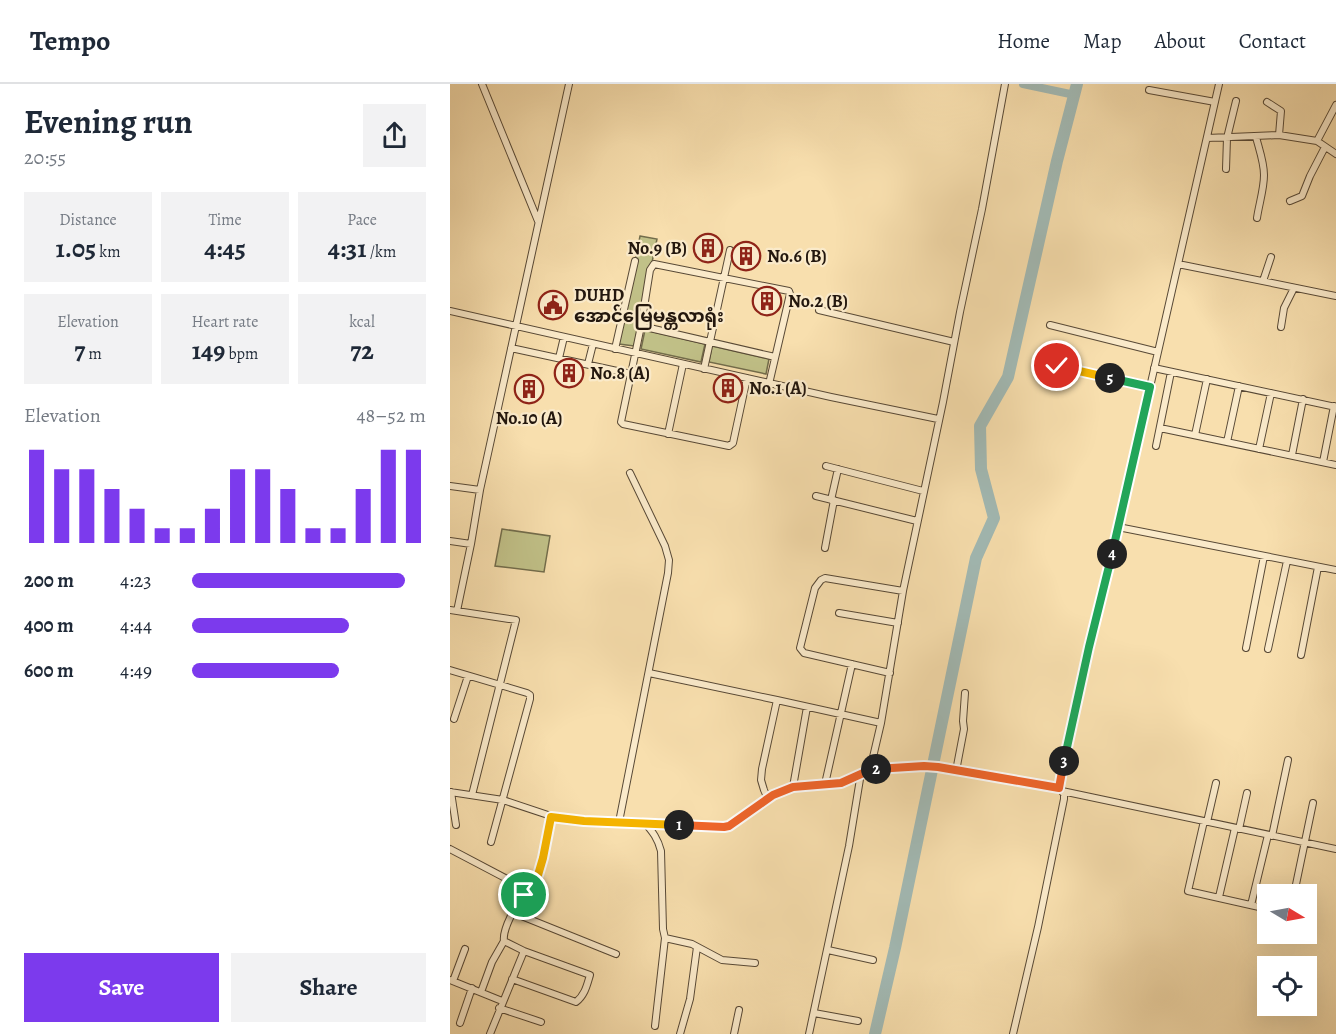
<!DOCTYPE html>
<html lang="en">
<head>
<meta charset="utf-8">
<style>
	:root { --surface:#fff; --page:#f2f2f3; --text:#1f2937; --muted:#747a83; --line:#e0e1e3; --accent:#7c3aed }
	body { margin:0; font-family:Alegreya,"Noto Sans Myanmar",serif; background:var(--page); color:var(--text); height:100vh; display:flex; flex-direction:column; font-size:22px; white-space:nowrap }
	* { box-sizing:border-box; margin:0 }
	p { font-size:20px; color:var(--muted) }
	.icon { flex:none; width:33px; height:33px; fill:none; stroke:currentColor; stroke-width:2; stroke-linecap:round; stroke-linejoin:round }
	.map { position:relative; flex:1; overflow:hidden }
	.side { display:flex; flex-direction:column; background:var(--surface); width:450px }
	.side>* { flex:none }
	.needle { width:39px; rotate:100deg }
	.buttons { position:absolute; left:807px; top:800px; display:grid; gap:12px }
	.buttons a { display:grid; place-items:center; width:60px; height:60px; border-radius:0px; background:var(--surface); box-shadow:0 6px 24px #0002; font-size:30px }
	.pin { position:absolute; display:grid; place-items:center; width:51px; height:51px; color:#fff; margin:-26px; border:3px solid #fff; border-radius:50%; box-shadow:0 2px 6px #0007 }
	.km { position:absolute; width:30px; height:30px; margin:-15px; border-radius:50%; background:#222; color:#fff; font-size:16px; line-height:30px; text-align:center }
	.round { display:grid; place-items:center; flex:none; width:63px; height:63px; border-radius:0px; background:var(--page) }
	.head { display:flex; align-items:center; justify-content:space-between; height:102px; padding:0 24px }
	h1 { font-size:33px; font-weight:600; line-height:45px }
	.stats { display:grid; grid-template-columns:repeat(3,1fr); gap:9px; height:102px; padding:6px 24px }
	.stats div { display:grid; align-content:center; border-radius:0px; background:var(--page); text-align:center }
	.stats b { font-size:26px; font-weight:600 }
	.stats small { font-size:16px; font-weight:400 }
	.stats p { font-size:16px }
	.chart { height:168px; padding:12px 24px }
	.chart p { display:flex; justify-content:space-between }
	.chart svg { width:100%; height:108px; margin-top:6px; stroke:var(--accent); stroke-width:6 }
	.cta { display:flex; gap:12px; margin-top:auto; padding:12px 24px }
	.cta a { flex:1; height:69px; border-radius:0px; background:var(--accent); color:#fff; font-size:24px; font-weight:600; line-height:69px; text-align:center }
	.cta a+a { background:var(--page); color:var(--text) }
	ul { padding:0 24px; list-style:none; font-size:20px }
	li { display:grid; grid-template-columns:96px 72px 1fr; align-items:center; height:45px }
	li i { height:15px; border-radius:8px; background:var(--accent) }
	header { display:flex; align-items:center; gap:36px; box-sizing:border-box; height:84px; padding:0 30px; background:var(--surface); border-bottom:2px solid var(--line) }
	header strong { font-size:28px }
	nav { display:flex; gap:33px; margin-inline-start:auto; font-size:21px }
	main { display:flex; flex:1; min-height:0 }
	.map>svg:first-child { display:block }
	.green { fill:#c1c188; stroke:#726c4b; stroke-width:1.5 }
	.lines { fill:none; stroke-linecap:round; stroke-linejoin:round }
	.canal { stroke:#a2bab5; stroke-width:8 }
	.river { stroke:#a2bab5; stroke-width:12 }
	.street-casing { stroke:#584936; stroke-width:8 }
	.street { stroke:#faeaca; stroke-width:6 }
	.split-1-casing { stroke:#fff; stroke-width:12 }
	.split-2-casing { stroke:#fff; stroke-width:12 }
	.split-3-casing { stroke:#fff; stroke-width:12 }
	.split-4-casing { stroke:#fff; stroke-width:12 }
	.split-5-casing { stroke:#fff; stroke-width:12 }
	.split-6-casing { stroke:#fff; stroke-width:12 }
	.split-1 { stroke:#f5b400; stroke-width:8 }
	.split-2 { stroke:#f0652b; stroke-width:8 }
	.split-3 { stroke:#f0652b; stroke-width:8 }
	.split-4 { stroke:#22a559; stroke-width:8 }
	.split-5 { stroke:#22a559; stroke-width:8 }
	.split-6 { stroke:#f5b400; stroke-width:8 }
	.labels { text-anchor:middle; dominant-baseline:central; stroke-width:4.5; stroke-linejoin:round; paint-order:stroke }
	.poi-label { font-size:18px; font-weight:bold; fill:#23170e; stroke:#faeaca; text-anchor:start }
</style>
</head>
<body>
<header>
<strong>Tempo</strong>
<nav><a>Home</a><a>Map</a><a>About</a><a>Contact</a></nav>
</header>
<main>
<section class="side">
<div class="head"><div><h1>Evening run</h1><p>20:55</p></div><a class="round"><svg class="icon" aria-label="share" viewBox="0 0 24 24"><path d="M12 15V3M7 8l5-5 5 5M5 13v7h14v-7"/></svg></a></div>
<div class="stats">
<div><p>Distance</p><b>1.05<small> km</small></b></div>
<div><p>Time</p><b>4:45</b></div>
<div><p>Pace</p><b>4:31<small> /km</small></b></div>
</div>
<div class="stats">
<div><p>Elevation</p><b>7<small> m</small></b></div>
<div><p>Heart rate</p><b>149<small> bpm</small></b></div>
<div><p>kcal</p><b>72</b></div>
</div>
<div class="chart"><p><span>Elevation</span>48–52 m</p>
<svg viewBox="0 0 160 44" preserveAspectRatio="none"><path d="M5 44V6M15 44V14M25 44V14M35 44V22M45 44V30M55 44V38M65 44V38M75 44V30M85 44V14M95 44V14M105 44V22M115 44V38M125 44V38M135 44V22M145 44V6M155 44V6"/></svg>
</div>
<ul>
<li><b>200 m</b>4:23<i style="width:91%"></i></li>
<li><b>400 m</b>4:44<i style="width:67%"></i></li>
<li><b>600 m</b>4:49<i style="width:63%"></i></li>
</ul>
<div class="cta"><a>Save</a><a>Share</a></div>
</section>
<div class="map">
<svg width="886" height="950" viewBox="0 0 886 950">
	<rect width="100%" height="100%" fill="#f8dfae"/>
	<filter id="stains"><feTurbulence type="fractalNoise" baseFrequency=".00333" numOctaves="4"/><feColorMatrix values="0 0 0 0 .2 0 0 0 0 .09 0 0 0 0 .02 0 0 0 .5 -.17"/></filter>
	<radialGradient id="worn" r=".72"><stop offset=".6" stop-color="#630" stop-opacity="0"/><stop offset="1" stop-color="#630" stop-opacity=".3"/></radialGradient>
	<path class="green" d="M 190,152 L 207,155 L 184,262 L 169,260 Z
		M 195,246 L 255,260 L 251,278 L 191,265 Z
		M 262,262 L 319,275 L 316,290 L 259,278 Z
		M 52,445 L 100,452 L 94,488 L 45,482 Z"/>
	<g class="lines">
		<path class="canal" d="M 573,0 L 625,11"/>
		<path class="river" d="M 425,950 L 445,864 L 526,474 L 544,434 L 531,385 L 530,342 L 558,293 L 607,77 L 627,0"/>
		<g class="street-casing">
			<path id="street" d="M 32,0 L 88,137
				M 699,6 L 765,18
				M 817,18 L 831,27 L 829,51
				M 806,53 C 809,65 814,78 814,91 C 814,105 809,120 807,134
				M 757,54 L 829,51 L 867,57 L 886,70
				M 867,57 L 886,21
				M 776,85 L 777,54 L 786,17
				M 840,117 L 852,112 L 860,92 L 875,63
				M 728,180 L 886,212
				M 813,197 L 821,173
				M 369,226 L 504,258
				M 0,227 L 381,313 L 488,335
				M 600,241 L 708,268
				M 191,242 L 325,273
				M 831,243 L 834,224 L 844,204
				M 61,264 L 181,290
				M 165,265 L 185,177
				M 109,274 L 114,253
				M 138,280 L 143,260
				M 607,282 L 700,303
				M 704,284 L 886,323
				M 254,285 L 280,166
				M 297,294 L 283,359 L 279,362 L 173,340 L 171,338 L 191,242 L 200,186 L 204,180 L 339,207 L 340,210 L 319,300
				M 710,344 L 886,381
				M 218,350 L 233,280
				M 745,351 L 757,295
				M 777,358 L 789,302
				M 706,362 L 721,288
				M 809,365 L 821,309
				M 842,371 L 853,315
				M 873,378 L 884,322
				M 376,382 L 473,407
				M 0,402 L 30,406
				M 366,412 L 467,437
				M 381,416 L 388,385
				M 668,443 L 886,486
				M 0,457 L 21,460
				M 375,464 L 384,416
				M 0,526 L 66,536 L 22,711
				M 7,527 L 21,460 L 30,406 L 119,0
				M 389,529 L 448,539
				M 796,564 L 814,472
				M 818,565 L 837,477
				M 851,571 L 868,483
				M 0,586 L 77,609 L 80,611 L 80,615 L 41,758
				M 199,589 L 327,616
				M 440,589 L 354,569 L 350,564 L 365,504 L 371,496 L 375,494 L 453,507
				M 4,635 L 18,592
				M 420,686 L 431,639 L 453,507 L 493,318 L 510,228 L 532,125 L 555,0
				M 506,687 L 514,645 L 513,637 L 515,609
				M 375,700 L 402,580
				M 343,703 L 357,623
				M 612,707 L 886,765
				M 0,708 L 53,716 L 107,734 L 134,737 L 194,738 C 203,748 208,755 211,767 L 213,845 L 215,854 L 205,942
				M 1,708 L 6,741
				M 318,715 L 314,706 L 311,696 L 312,685 L 327,616 L 431,639
				M 754,737 L 738,807 L 818,825
				M 169,738 L 218,489 L 219,476 L 215,462 L 180,389
				M 194,738 L 274,743 L 279,742 L 323,711 L 343,703 L 391,699 L 420,686 L 475,682 L 488,683 L 609,704
				M 757,738 L 766,699
				M 789,745 L 797,709
				M 822,752 L 838,676
				M 0,765 L 78,806
				M 844,810 L 863,719
				M 769,813 L 785,744
				M 801,821 L 818,751
				M 64,829 L 166,870
				M 215,854 L 242,860 L 272,876 L 305,879
				M 378,866 L 423,876
				M 62,895 L 126,918 C 135,911 137,901 140,891 L 74,867 L 54,857 C 52,845 67,819 75,809 C 79,803 86,797 89,790 C 96,773 98,751 101,733
				M 0,896 L 52,917
				M 3,897 L 15,865
				M 31,908 L 42,878 L 54,857
				M 49,924 L 91,938
				M 364,929 L 408,937
				M 10,939 L 22,904
				M 40,950 L 74,867
				M 230,950 L 240,915 L 247,863
				M 284,950 L 289,926
				M 359,950 L 399,762 L 411,689
				M 563,950 L 588,843 L 614,715 L 614,710 L 609,704 L 627,614 L 657,492 L 769,0"/>
		</g>
		<use href="#street" class="street"/>
	</g>
	<g class="lines">
		<g class="split-1-casing">
			<path id="split-1" d="M 74,811 L 88,791 L 93,774 L 101,733 L 134,737 L 229,741"/>
		</g>
		<g class="split-2-casing">
			<path id="split-2" d="M 229,741 L 274,743 L 279,742 L 323,711 L 343,703 L 391,699 L 420,686 L 426,685"/>
		</g>
		<g class="split-3-casing">
			<path id="split-3" d="M 426,685 L 474,682 L 488,683 L 609,704 L 614,677"/>
		</g>
		<g class="split-4-casing">
			<path id="split-4" d="M 614,677 L 639,563 L 662,470"/>
		</g>
		<g class="split-5-casing">
			<path id="split-5" d="M 660,294 L 700,303 L 662,470"/>
		</g>
		<g class="split-6-casing">
			<path id="split-6" d="M 607,282 L 660,294"/>
		</g>
		<use href="#split-1" class="split-1"/>
		<use href="#split-2" class="split-2"/>
		<use href="#split-3" class="split-3"/>
		<use href="#split-4" class="split-4"/>
		<use href="#split-5" class="split-5"/>
		<use href="#split-6" class="split-6"/>
	</g>
	<defs>
		<g id="building-ring" transform="scale(1.5)"><circle r="9.5" fill="#faeaca" stroke="#8f2418" stroke-width="1.5"/><path d="M-4-6H4V6H1V3H-1V6H-4ZM-2.5-4.3h1.7v1.8h-1.7ZM.8-4.3h1.7v1.8H.8ZM-2.5-1h1.7V.8h-1.7ZM.8-1h1.7V.8H.8Z" fill="#8f2418"/></g>
		<g id="civic-ring" transform="scale(1.5)"><circle r="9.5" fill="#faeaca" stroke="#8f2418" stroke-width="1.5"/><path d="M-.6-6.5H3V-4.5H.6V-3L4-1V1h2V6H-6V1h2V-1L-.6-3ZM-1.2 2.5V6h2.4V2.5Z" fill="#8f2418"/></g>
	</defs>
	<g fill-rule="evenodd">
		<use href="#building-ring" x="258" y="164"/>
		<use href="#building-ring" x="296" y="172"/>
		<use href="#building-ring" x="317" y="217"/>
		<use href="#civic-ring" x="103" y="221"/>
		<use href="#building-ring" x="119" y="289"/>
		<use href="#building-ring" x="278" y="304"/>
		<use href="#building-ring" x="79" y="305"/>
	</g>
	<g class="labels">
		<g class="poi-label">
			<text x="237" y="164" text-anchor="end">No.9 (B)</text>
			<text x="317" y="172">No.6 (B)</text>
			<text x="124" y="211">DUHD<tspan x="124" dy="21">အောင်မြေမန္တလာရုံး</tspan></text>
			<text x="338" y="217">No.2 (B)</text>
			<text x="140" y="289">No.8 (A)</text>
			<text x="299" y="304">No.1 (A)</text>
			<text x="79" y="334" text-anchor="middle">No.10 (A)</text>
		</g>
	</g>
	<rect width="100%" height="100%" filter="url(#stains)"/>
	<rect width="100%" height="100%" fill="url(#worn)"/>
</svg>
<div class="buttons">
<a><svg class="needle" viewBox="-14 -14 28 28"><path d="M0-13l5 13h-10z" fill="#e53935"/><path d="M0 13l5-13h-10z" fill="#747a83"/></svg></a>
<a><svg class="icon" aria-label="locate" viewBox="0 0 24 24"><circle cx="12" cy="12" r="6"/><path d="M12 2v4M12 18v4M2 12h4M18 12h4"/></svg></a>
</div>
<div class="pin" style="left:74px;top:811px;background:#1e9e55"><svg class="icon" aria-label="arrive" viewBox="0 0 24 24"><path d="M6 21V4h12l-3 4 3 4H6"/></svg></div>
<div class="pin" style="left:607px;top:282px;background:#d93025"><svg class="icon" aria-label="check" viewBox="0 0 24 24"><path d="M5 12l5 5 9-10"/></svg></div>
<b class="km" style="left:229px;top:741px">1</b>
<b class="km" style="left:426px;top:685px">2</b>
<b class="km" style="left:614px;top:677px">3</b>
<b class="km" style="left:662px;top:470px">4</b>
<b class="km" style="left:660px;top:294px">5</b>
</div>
</main>
</body>
</html>
